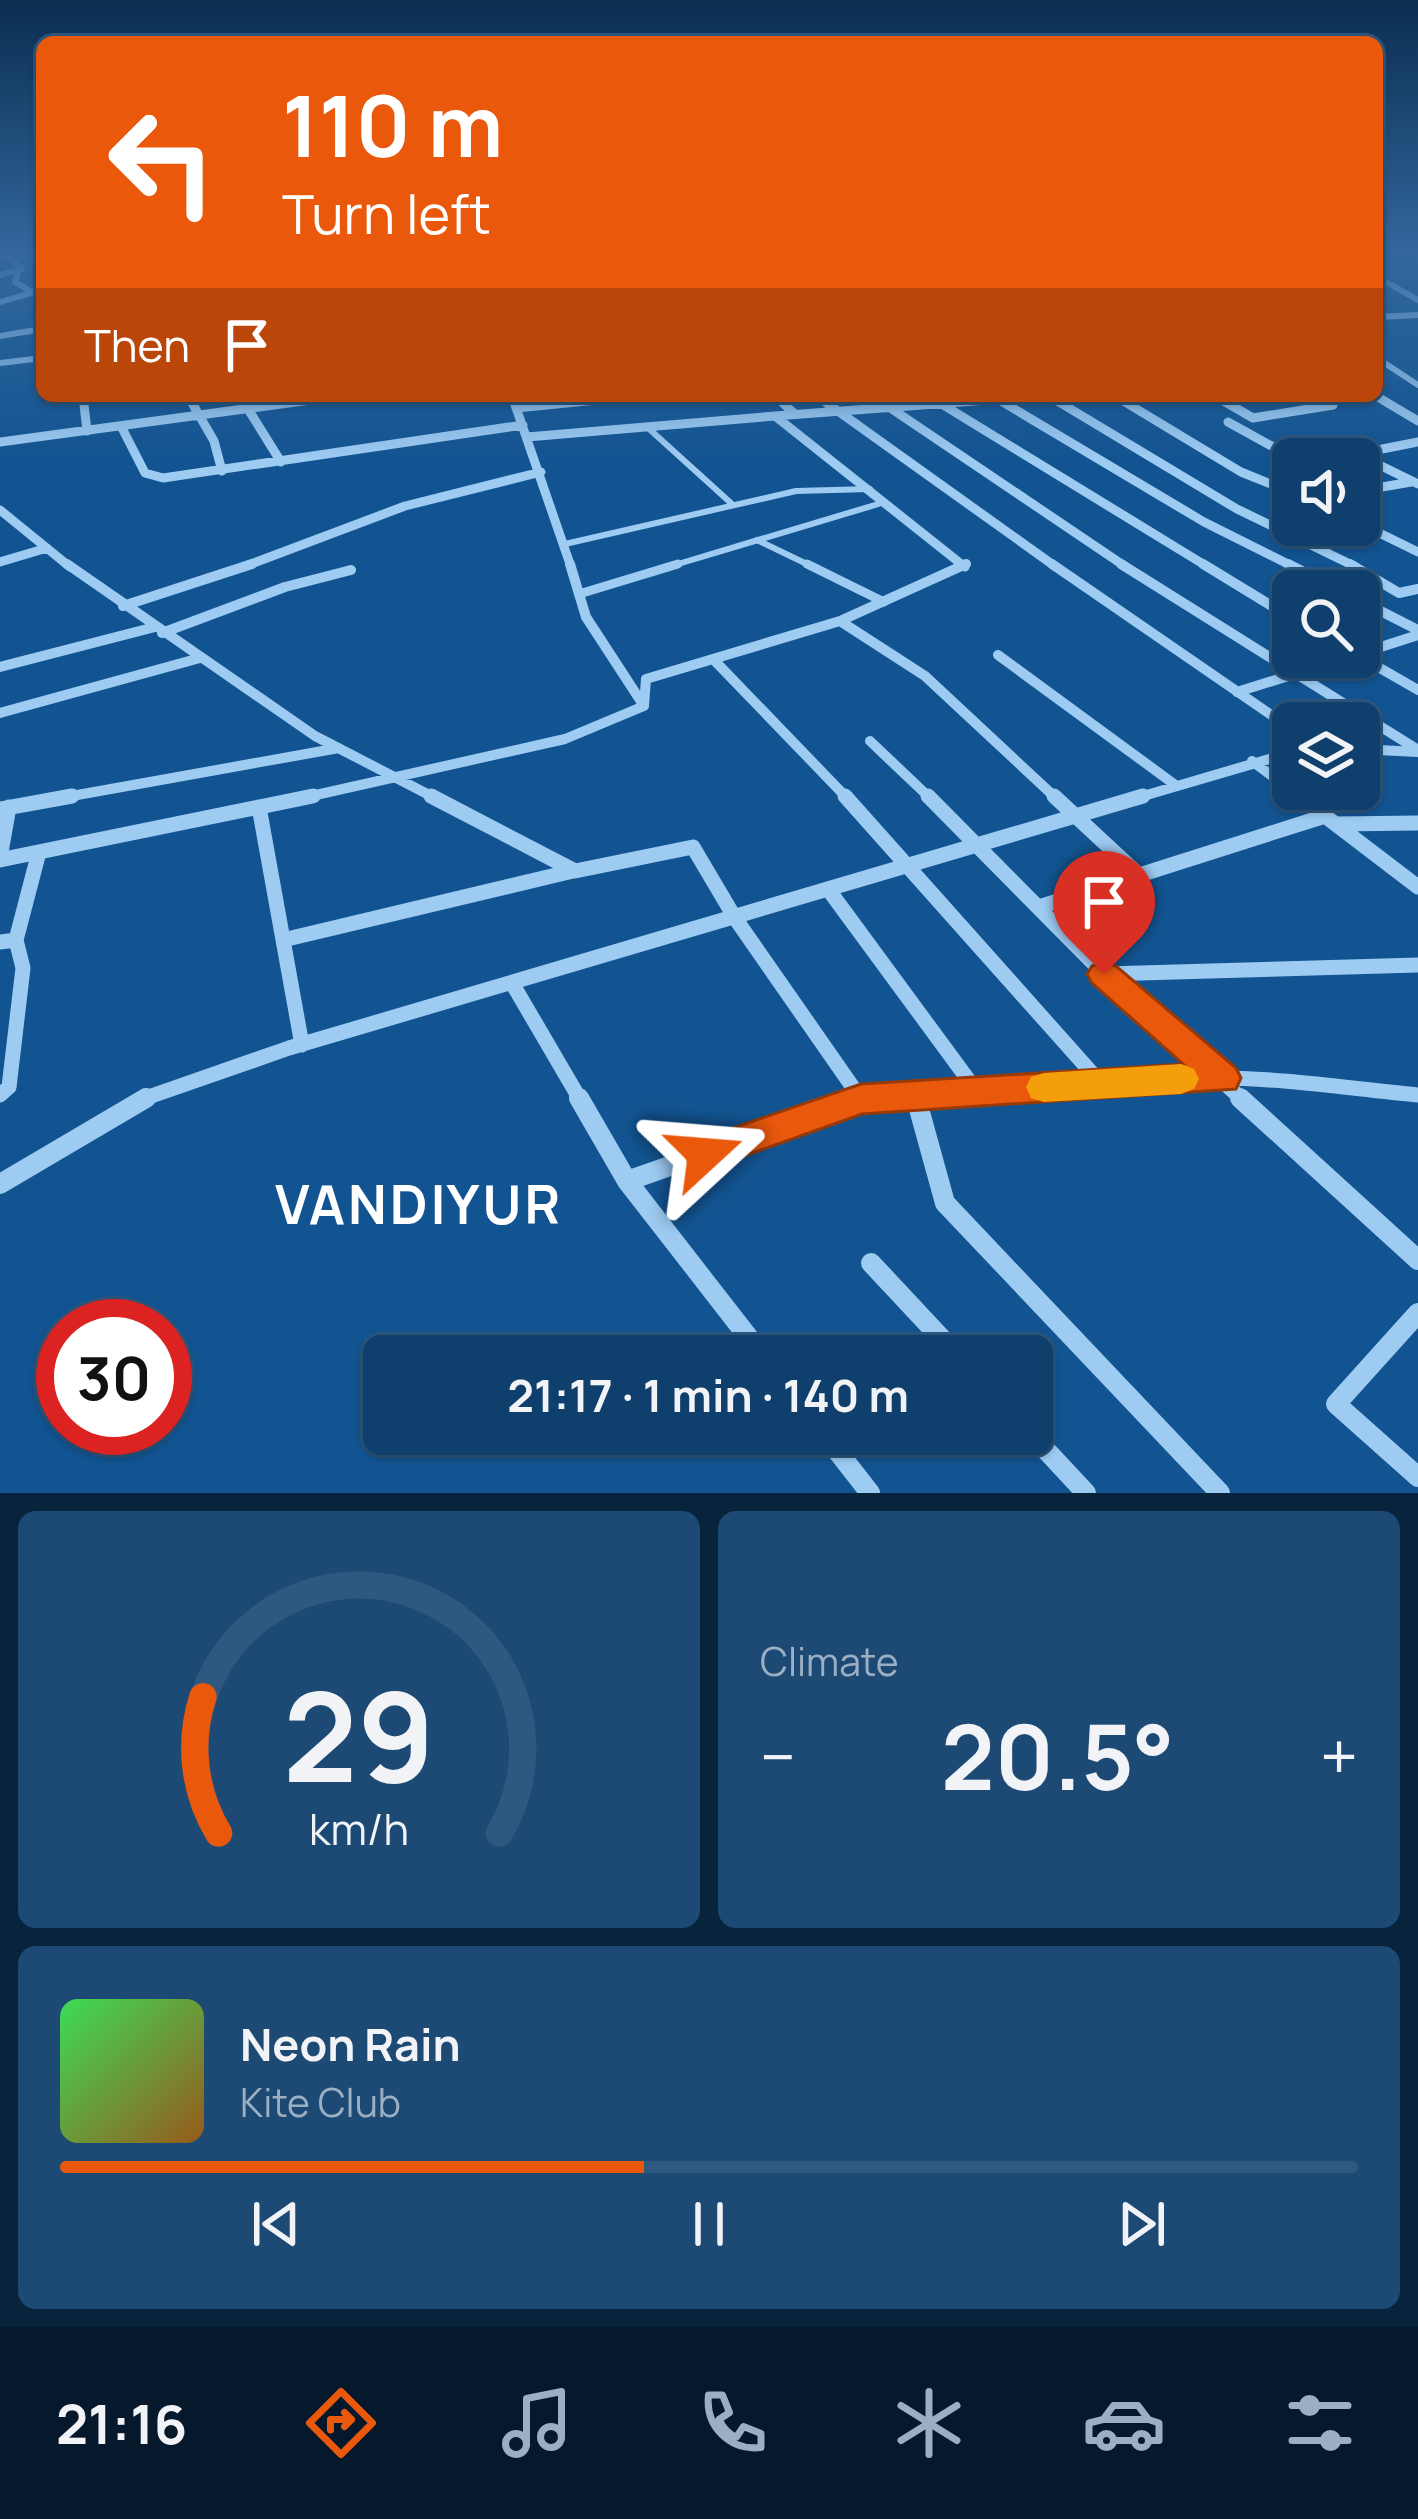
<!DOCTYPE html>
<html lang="en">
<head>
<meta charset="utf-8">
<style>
	body { margin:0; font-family:Manrope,sans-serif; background:#1c4a75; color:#f1f3f6; height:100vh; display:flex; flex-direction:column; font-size:45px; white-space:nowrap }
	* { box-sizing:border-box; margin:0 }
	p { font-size:39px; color:#9bafc2 }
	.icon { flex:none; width:66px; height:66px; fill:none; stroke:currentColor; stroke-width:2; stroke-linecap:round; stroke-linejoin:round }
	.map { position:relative; height:1493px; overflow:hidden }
	.side { display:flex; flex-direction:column; gap:18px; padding:18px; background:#08233c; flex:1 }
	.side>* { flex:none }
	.top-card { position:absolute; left:36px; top:36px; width:1347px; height:366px; border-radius:18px; box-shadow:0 3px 9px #0004,0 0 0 3px #2e5880; background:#ea580c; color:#fff; overflow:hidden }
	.fabs { position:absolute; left:1272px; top:438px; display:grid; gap:24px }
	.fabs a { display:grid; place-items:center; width:108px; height:108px; border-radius:18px; background:#0e3f6d; box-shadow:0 3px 9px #0004,0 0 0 3px #2e5880; font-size:60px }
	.speed { position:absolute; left:36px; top:1299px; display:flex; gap:24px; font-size:60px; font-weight:700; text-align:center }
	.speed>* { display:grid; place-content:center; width:156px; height:156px; border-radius:50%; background:#0e3f6d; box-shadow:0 3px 9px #0004,0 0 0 3px #2e5880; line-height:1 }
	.speed .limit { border:18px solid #d22; background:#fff; color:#111 }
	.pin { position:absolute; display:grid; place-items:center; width:102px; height:102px; color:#fff; margin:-123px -51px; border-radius:50% 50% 50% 0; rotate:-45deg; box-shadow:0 0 12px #0007 }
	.pin .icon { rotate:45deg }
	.me { position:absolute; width:132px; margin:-66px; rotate:71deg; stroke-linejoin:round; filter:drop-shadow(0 0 9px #0008) }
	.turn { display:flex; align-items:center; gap:42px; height:252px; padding:0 48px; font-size:54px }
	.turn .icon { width:156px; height:156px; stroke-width:2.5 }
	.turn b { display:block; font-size:84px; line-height:102px }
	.then { display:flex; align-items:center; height:114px; padding:0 48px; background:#0003; gap:24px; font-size:45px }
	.big { font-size:90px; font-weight:700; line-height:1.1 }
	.side .widget { flex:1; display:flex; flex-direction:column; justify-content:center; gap:18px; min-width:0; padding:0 42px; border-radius:18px; background:#1c4a75 }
	.side .dial { align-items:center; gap:0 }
	.dial svg { height:312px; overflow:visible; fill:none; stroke:#2e5880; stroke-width:7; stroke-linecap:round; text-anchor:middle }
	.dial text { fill:#f1f3f6; stroke:none }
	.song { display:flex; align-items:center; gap:36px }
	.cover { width:144px; height:144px; border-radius:18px; background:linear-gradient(135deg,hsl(130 70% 55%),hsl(30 70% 35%)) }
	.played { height:12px; border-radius:6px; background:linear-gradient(90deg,#ea580c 45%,#2e5880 45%) }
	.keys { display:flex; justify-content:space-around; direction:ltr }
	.heat { display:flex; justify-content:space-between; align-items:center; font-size:66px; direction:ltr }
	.side .tiles { flex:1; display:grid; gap:18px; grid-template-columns:1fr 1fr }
	.widget:last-child { grid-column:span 2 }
	.trip { position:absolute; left:363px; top:1335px; width:690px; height:120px; border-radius:18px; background:#0e3f6d; box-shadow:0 3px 9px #0004,0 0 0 3px #2e5880; font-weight:700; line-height:120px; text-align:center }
	.dock { display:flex; height:192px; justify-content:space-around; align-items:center; background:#06192c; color:#9bafc2 }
	.dock .icon { width:84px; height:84px }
	.dock .selected { color:#ea580c }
	.dock b { font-size:54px; color:#f1f3f6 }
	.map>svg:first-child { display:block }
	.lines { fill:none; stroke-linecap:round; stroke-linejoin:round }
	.service-far1 { stroke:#9dcbf2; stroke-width:6 }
	.service { stroke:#9dcbf2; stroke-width:9 }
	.minor-far4 { stroke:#9dcbf2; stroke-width:6 }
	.minor-far3 { stroke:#9dcbf2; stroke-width:9 }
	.minor-far2 { stroke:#9dcbf2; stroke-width:10 }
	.minor-far1 { stroke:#9dcbf2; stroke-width:15 }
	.minor { stroke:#9dcbf2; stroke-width:20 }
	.tertiary { fill:#9dcbf2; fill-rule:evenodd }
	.route { fill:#ea580c; stroke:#983908; stroke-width:3 }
	.slow { fill:#f59e0b }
	.labels { text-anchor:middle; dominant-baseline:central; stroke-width:9; stroke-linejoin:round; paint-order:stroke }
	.near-district-label { font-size:54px; font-weight:bold; letter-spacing:3px; fill:#fff; stroke:#125491 }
</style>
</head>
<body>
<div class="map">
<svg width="1418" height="1493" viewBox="0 0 1418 1493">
	<rect width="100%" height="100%" fill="#125491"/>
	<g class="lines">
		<!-- service-far1 -->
		<path class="service-far1" d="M647,427L732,504
			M757,540L813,567
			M565,544L796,491L870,489
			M668,567L885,502"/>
		<!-- service -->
		<path class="service" d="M807,564L884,602
			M579,594L678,564"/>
		<!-- minor-far4 -->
		<path class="minor-far4" d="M18,272L15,282L32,292
			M0,275L22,269L1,251
			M1377,277L1418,300
			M0,336L42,329
			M1377,358L1418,385
			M0,363L42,358"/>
		<!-- minor-far3 -->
		<path class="minor-far3" d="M83,396L87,431
			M188,396L214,441L222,471
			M512,396L571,567
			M775,396L795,414
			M817,396L1056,567
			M1049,396L1237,509L1356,567
			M1115,396L1241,472L1293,493
			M1215,396L1253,418L1333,405L1320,396
			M1376,396L1418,421
			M996,398L1204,522L1294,567
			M191,402L233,396
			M940,403L1208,567
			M889,407L1126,567
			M516,408L638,396
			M248,409L281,462
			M1228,422L1295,459
			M121,426L145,473L163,478L523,425
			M527,437L775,416
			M0,442L340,396
			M1418,442L1357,454L1418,484
			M1323,459L1357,454
			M1359,491L1411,482
			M0,510L70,567
			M1359,523L1418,552
			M0,562L47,548
			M243,567L405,506L541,472
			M965,567L775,416L1040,396"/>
		<!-- minor-far2 -->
		<path class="minor-far2" d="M67,564L315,736L437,799
			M570,564L586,617L644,706
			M1052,564L1293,730
			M1121,564L1418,750
			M1203,564L1293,619
			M1288,564L1341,591
			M1350,564L1399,593L1418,589
			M1359,600L1418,630
			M123,606L252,564
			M840,621L925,676L1057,799
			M162,633L285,587L351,570
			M1359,654L1418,635
			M998,655L1174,784
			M1359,656L1418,690
			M713,659L848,799
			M0,667L155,627
			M1237,692L1349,657
			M0,713L200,658
			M870,741L931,799
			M1359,749L1418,752
			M1252,761L1303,799
			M55,799L339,748
			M298,799L565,739L644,706L646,679L840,621L966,564
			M1133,799L1293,752"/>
		<!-- minor-far1 -->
		<path class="minor-far1" d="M431,796L575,871L693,847L735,918L861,1099C980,1094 1098,1079 1217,1078C1284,1078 1352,1089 1418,1095
			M845,796L1099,1081
			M928,796L1104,974L1244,1101
			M1054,796L1139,875
			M259,807L302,1045
			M0,809L72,796
			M1325,816L1418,887
			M1336,824L1418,823
			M0,858L9,807
			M0,860L313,796
			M828,889L978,1093
			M1039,907L1325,816L1299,796
			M283,940L573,871
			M0,942L16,940L39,852
			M1105,974L1418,965
			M512,983L581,1101
			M0,1095L9,1087L23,968L16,940
			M915,1095L917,1101
			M137,1101L289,1048L1143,796
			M855,1101L861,1099"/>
		<!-- minor -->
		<path class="minor" d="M579,1098L627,1181
			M860,1098H880
			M916,1098L945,1203L1220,1493
			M1240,1098L1418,1260
			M0,1184L146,1098
			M871,1263L958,1356
			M1418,1313L1336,1404L1418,1477
			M763,1356L627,1181L861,1099
			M824,1434L870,1493
			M1031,1434L1086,1493"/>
		<!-- tertiary -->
		<path class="tertiary" d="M42,287V293L0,305V299Z
			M1418,312V318L1377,320V314Z"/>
	</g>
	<!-- sky -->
	<linearGradient id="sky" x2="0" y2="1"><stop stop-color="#0a2e50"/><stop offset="0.55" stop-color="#33679d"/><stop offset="1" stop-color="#33679d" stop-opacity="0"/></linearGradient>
	<rect width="1418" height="460" fill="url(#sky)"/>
	<!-- route -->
	<path class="route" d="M1104,962L1116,966L1236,1068L1241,1078L1236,1089L862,1114L705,1170L692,1165L686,1154L692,1142L861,1084L1183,1064L1092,983L1087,974L1092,966Z"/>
	<!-- slow -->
	<path class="slow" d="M1181,1064L1194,1069L1199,1079L1194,1089L1181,1094L1044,1102L1031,1098L1026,1087L1031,1077L1044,1073Z"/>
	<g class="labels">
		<!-- near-district labels -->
		<g class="near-district-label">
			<text x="419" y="1203">VANDIYUR</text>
		</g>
	</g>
</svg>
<div class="fabs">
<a><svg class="icon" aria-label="sound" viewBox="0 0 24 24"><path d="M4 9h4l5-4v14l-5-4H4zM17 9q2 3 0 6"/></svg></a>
<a><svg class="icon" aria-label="search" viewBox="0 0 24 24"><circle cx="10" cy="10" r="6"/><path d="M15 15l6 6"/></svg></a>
<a><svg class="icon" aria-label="layers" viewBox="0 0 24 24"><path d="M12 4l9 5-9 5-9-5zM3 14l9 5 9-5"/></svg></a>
</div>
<div class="speed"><div class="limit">30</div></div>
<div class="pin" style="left:1104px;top:974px;background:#d93025"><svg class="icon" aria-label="arrive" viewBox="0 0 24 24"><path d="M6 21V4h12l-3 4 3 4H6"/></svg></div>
<svg class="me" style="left:705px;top:1154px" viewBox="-20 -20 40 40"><path d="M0-17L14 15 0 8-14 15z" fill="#ea580c" stroke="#fff" stroke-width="4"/></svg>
<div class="trip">21:17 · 1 min · 140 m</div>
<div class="top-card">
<div class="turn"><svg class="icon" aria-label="left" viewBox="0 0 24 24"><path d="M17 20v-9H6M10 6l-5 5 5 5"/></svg><div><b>110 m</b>Turn left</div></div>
<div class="then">Then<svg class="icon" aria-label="arrive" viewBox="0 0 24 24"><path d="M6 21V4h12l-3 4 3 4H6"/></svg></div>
</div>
</div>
<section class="side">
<div class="tiles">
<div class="widget dial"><svg viewBox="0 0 100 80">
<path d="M14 69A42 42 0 1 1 86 69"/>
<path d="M14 69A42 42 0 0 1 10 34" stroke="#ea580c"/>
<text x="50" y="56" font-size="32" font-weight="700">29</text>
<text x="50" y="72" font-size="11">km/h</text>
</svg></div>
<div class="widget"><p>Climate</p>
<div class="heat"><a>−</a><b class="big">20.5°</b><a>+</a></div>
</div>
<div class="widget">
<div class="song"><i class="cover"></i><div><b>Neon Rain</b><p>Kite Club</p></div></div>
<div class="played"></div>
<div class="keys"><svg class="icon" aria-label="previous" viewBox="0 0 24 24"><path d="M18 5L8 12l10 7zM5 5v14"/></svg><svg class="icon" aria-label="pause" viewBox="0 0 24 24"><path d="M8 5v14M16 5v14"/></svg><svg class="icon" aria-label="next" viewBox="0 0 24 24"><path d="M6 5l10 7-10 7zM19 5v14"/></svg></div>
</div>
</div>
</section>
<nav class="dock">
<b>21:16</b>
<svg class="icon selected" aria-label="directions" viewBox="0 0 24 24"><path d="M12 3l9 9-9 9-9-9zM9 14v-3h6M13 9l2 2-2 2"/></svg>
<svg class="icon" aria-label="music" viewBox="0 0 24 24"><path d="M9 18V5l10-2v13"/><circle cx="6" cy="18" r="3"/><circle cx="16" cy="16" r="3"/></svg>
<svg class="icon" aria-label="phone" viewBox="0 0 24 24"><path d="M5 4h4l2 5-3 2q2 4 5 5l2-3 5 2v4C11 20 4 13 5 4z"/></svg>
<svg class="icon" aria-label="climate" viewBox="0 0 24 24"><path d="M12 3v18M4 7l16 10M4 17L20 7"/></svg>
<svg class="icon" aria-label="car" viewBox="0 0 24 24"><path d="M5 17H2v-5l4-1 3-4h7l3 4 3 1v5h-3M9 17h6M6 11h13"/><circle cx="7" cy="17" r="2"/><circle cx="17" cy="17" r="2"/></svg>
<svg class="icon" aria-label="filters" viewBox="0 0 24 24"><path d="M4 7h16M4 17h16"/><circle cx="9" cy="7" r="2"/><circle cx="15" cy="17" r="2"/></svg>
</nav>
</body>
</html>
